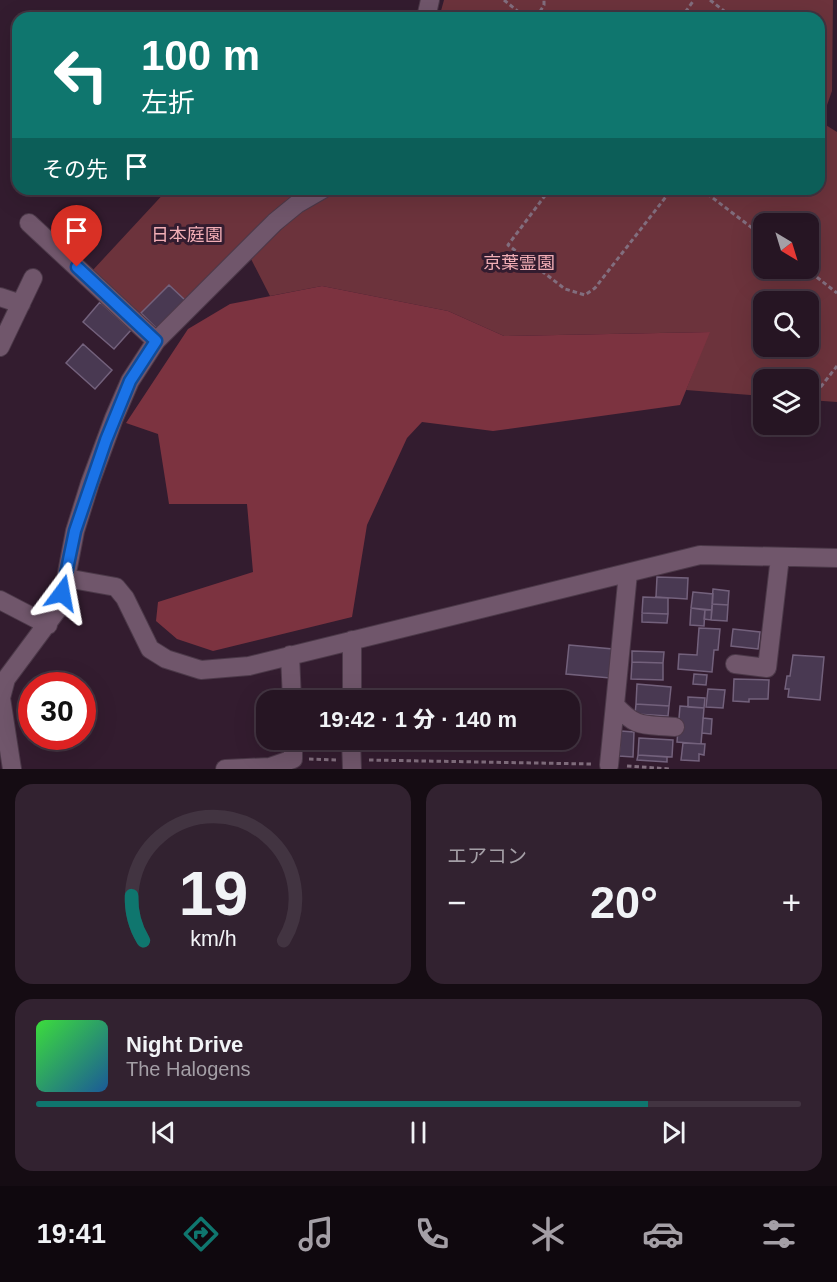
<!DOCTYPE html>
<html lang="ja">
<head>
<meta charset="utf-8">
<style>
	body { margin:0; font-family:Arial,"Noto Sans JP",sans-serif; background:#322230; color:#f1f3f6; height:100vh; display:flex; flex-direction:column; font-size:22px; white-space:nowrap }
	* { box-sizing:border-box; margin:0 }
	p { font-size:20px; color:#a49fa6 }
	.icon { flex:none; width:33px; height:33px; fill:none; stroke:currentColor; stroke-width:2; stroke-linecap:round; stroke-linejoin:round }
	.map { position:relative; height:769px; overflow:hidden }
	.sheet { display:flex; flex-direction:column; gap:15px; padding:15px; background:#150c13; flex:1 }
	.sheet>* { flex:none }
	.top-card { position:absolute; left:12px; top:12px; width:813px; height:183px; border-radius:18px; box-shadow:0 6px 24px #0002,0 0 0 2px #423441; background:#0f766e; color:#fff; overflow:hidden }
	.needle { width:39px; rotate:142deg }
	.fabs { position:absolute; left:753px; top:213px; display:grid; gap:12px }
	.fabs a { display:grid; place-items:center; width:66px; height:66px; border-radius:12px; background:#261523; box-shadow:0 6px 24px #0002,0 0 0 2px #423441; font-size:30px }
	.speed { position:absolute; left:18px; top:672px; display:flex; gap:12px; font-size:30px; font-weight:700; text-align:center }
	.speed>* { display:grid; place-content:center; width:78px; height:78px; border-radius:50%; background:#261523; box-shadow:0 6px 24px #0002,0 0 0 2px #423441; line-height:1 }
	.speed .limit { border:9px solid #d22; background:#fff; color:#111 }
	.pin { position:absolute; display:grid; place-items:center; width:51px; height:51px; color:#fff; margin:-62px -26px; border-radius:50% 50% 50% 0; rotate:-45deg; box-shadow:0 0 6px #0007 }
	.pin .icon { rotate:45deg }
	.me { position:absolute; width:66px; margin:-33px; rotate:13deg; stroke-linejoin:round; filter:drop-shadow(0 0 4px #0008) }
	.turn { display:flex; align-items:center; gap:21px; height:126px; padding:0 30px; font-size:27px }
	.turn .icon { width:78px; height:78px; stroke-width:2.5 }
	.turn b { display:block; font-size:42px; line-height:51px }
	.then { display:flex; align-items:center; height:57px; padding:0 30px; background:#0003; gap:12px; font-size:22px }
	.big { font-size:45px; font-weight:800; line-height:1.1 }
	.sheet .tile { flex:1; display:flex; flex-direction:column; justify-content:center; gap:9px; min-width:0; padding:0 21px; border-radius:18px; background:#322230 }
	.sheet .dial { align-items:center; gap:0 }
	.dial svg { height:156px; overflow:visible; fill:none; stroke:#423441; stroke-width:7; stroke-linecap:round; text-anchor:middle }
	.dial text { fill:#f1f3f6; stroke:none }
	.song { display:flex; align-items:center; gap:18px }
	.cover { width:72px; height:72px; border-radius:9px; background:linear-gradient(135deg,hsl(120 70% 55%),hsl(210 70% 35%)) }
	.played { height:6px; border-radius:3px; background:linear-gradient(90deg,#0f766e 80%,#423441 80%) }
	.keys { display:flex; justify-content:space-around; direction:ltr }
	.heat { display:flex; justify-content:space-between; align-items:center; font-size:33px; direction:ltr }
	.sheet .tiles { flex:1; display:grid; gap:15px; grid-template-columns:1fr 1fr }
	.tile:last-child { grid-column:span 2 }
	.trip { position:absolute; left:256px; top:690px; width:324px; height:60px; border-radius:18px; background:#261523; box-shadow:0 6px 24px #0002,0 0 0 2px #423441; font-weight:800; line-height:60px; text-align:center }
	.dock { display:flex; height:96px; justify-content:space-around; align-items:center; background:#0f080e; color:#a49fa6 }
	.dock .icon { width:42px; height:42px }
	.dock .on { color:#0f766e }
	.dock b { font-size:27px; color:#f1f3f6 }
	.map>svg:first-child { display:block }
	.green { fill:#6c333c; fill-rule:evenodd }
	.forest { fill:#7c3340 }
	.building { fill:#493952; stroke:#73617c; stroke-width:1.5 }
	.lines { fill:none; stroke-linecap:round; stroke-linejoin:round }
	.minor-casing { stroke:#4c3949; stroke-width:20 }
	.path { stroke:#826e7e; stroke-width:3; stroke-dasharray:4.5 3; stroke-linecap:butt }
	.minor { stroke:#70566b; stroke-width:18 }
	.route-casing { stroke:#114b97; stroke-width:15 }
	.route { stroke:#1a73e8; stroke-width:10 }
	.labels { text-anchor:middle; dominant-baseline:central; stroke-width:6; stroke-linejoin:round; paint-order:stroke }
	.park-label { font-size:18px; fill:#f2aeb6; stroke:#331c2f }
</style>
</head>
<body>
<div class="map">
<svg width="837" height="769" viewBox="0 0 837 769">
	<rect width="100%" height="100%" fill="#331c2f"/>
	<!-- green -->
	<path class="green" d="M444,0H833L832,91L821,122L837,132V402L809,400L808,380H764L763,396L686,390L709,332L504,336L448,311L322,286L270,296L251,259L295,216L315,202L339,189H819V18H439ZM764,224H808V268H764ZM764,302H808V346H764Z
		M168,189H314L155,334L92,271Z"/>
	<!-- forest -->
	<path class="forest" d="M322,286L448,311L504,336L710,332L680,405L493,431L422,422L407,438L367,525L352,617L213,651L177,639L156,621L158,602L253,572L247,504H169L158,434L126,423L188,329L230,304Z"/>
	<!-- building -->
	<path class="building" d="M169,285L185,300L157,329L141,313Z
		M100,302L131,330L114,349L83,322Z
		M83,344L112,370L95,389L66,363Z
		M657,577L688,578L687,599L656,597Z
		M713,589L729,591L728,605L712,604Z
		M693,592L713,594L712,610L691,608Z
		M643,597L668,598V614L642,613Z
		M712,604L728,605L727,621L711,620Z
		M691,608L705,610L704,626L690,625Z
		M705,610H712L711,620L704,619Z
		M642,613L668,614L667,623L642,622Z
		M699,628L720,629L718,650H714L712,672L678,669L679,654L697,655Z
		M733,629L760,632L758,649L731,646Z
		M569,645L613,649L610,678L566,674Z
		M632,651L664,652L663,663L632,662Z
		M793,655L824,657L820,700L788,697L789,689H785L787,676H790Z
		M632,662L663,663V680L631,679Z
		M694,674L707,675L706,685L693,684Z
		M734,679L769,680L768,699H749V702L733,701Z
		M637,684L671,687L669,706L636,704Z
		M708,689L725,690L723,708L706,707Z
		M688,697L705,698L704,708L688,707Z
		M636,704L669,706L668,716L635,714Z
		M680,706L704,708L701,744L677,742Z
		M703,718L712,719L711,734L702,733Z
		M621,731L634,732L633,757L619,756Z
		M639,738L673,740L672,757L638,755Z
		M683,743L705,744L704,755L699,754V761L681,760Z
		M638,755L667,757V762L637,760Z"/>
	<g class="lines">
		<!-- minor casing -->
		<g class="minor-casing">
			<path id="minor" d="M426,18L430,0
				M29,223L156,341
				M0,297L21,304
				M0,347L33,278
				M66,578L116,587L125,598L150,649L166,659L201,670L249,666L700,555L837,558
				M0,600L48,625
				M290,655L292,700
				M735,664L767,668L780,557
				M352,700V640
				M615,705C637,729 643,724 675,727
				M351,740L352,769
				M609,765L628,573
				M12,769L1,698L6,679L58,609L66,578L75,531L90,483L114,418L130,381L156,341L275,222L297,204L323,189
				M225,769L270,767L293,759V740"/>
		</g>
		<!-- path -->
		<path class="path" d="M504,0L526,18
			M710,0L733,18
			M536,18L544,5V0
			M681,18L694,0
			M819,84L821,85
			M550,189L508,245L565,289L585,295L595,288L672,189
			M701,189L764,237
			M805,268L837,293
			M816,393L837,366
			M309,759L336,760
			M369,760L591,764
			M627,766L670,769"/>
		<!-- minor -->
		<use href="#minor" class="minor"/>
	</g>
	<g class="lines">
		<!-- route casing -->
		<g class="route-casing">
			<path id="route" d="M62,593L75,531L106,440L130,381L156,341L77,267"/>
		</g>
		<!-- route -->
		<use href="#route" class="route"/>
	</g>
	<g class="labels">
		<!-- park labels -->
		<g class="park-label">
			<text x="187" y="235">日本庭園</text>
			<text x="519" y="263">京葉霊園</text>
		</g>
	</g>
</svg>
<div class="fabs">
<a><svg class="needle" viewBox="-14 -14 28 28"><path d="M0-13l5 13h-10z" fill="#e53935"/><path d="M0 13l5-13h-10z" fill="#a49fa6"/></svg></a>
<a><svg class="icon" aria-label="search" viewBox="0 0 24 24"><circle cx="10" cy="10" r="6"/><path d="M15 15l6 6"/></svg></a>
<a><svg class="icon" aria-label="layers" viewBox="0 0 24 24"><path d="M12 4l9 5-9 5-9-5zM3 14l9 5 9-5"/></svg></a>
</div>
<div class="speed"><div class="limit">30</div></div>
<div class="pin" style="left:77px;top:267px;background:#d93025"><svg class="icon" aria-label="arrive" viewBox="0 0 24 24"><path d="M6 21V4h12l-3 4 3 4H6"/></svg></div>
<svg class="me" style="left:62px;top:593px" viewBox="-20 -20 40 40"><path d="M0-17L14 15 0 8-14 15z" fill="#1a73e8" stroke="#fff" stroke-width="4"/></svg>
<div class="trip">19:42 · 1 分 · 140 m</div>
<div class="top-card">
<div class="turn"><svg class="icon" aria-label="left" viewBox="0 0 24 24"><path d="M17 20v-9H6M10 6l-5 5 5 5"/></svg><div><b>100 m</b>左折</div></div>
<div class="then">その先<svg class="icon" aria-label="arrive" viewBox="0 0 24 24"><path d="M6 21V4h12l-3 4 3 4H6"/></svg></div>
</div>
</div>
<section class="sheet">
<div class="tiles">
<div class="tile dial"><svg viewBox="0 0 100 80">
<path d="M14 69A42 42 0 1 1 86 69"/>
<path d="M14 69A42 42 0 0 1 8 46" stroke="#0f766e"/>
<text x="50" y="56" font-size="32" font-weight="700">19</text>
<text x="50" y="72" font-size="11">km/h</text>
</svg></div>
<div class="tile"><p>エアコン</p>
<div class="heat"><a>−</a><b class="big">20°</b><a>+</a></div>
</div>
<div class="tile">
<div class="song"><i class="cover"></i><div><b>Night Drive</b><p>The Halogens</p></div></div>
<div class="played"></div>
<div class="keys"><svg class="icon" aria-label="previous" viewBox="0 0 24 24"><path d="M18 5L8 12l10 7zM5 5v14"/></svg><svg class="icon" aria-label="pause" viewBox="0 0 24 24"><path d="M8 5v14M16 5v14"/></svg><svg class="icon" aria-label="next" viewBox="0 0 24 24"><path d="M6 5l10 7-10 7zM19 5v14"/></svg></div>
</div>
</div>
</section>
<nav class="dock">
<b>19:41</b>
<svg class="icon on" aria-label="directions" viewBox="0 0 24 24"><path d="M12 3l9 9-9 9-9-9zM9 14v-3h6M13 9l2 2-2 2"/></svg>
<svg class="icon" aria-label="music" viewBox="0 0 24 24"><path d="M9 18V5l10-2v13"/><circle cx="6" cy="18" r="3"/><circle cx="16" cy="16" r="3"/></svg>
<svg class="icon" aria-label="phone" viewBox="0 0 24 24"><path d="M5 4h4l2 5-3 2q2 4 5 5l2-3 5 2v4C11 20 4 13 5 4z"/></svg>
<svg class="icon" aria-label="climate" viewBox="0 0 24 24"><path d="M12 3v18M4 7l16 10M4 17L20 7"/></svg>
<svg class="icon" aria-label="car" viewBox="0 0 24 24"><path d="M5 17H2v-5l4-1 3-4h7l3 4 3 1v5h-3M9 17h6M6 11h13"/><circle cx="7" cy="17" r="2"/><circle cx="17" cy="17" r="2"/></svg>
<svg class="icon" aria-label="filters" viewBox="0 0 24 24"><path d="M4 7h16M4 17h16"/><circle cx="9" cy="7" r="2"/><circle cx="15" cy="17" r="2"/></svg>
</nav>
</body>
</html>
